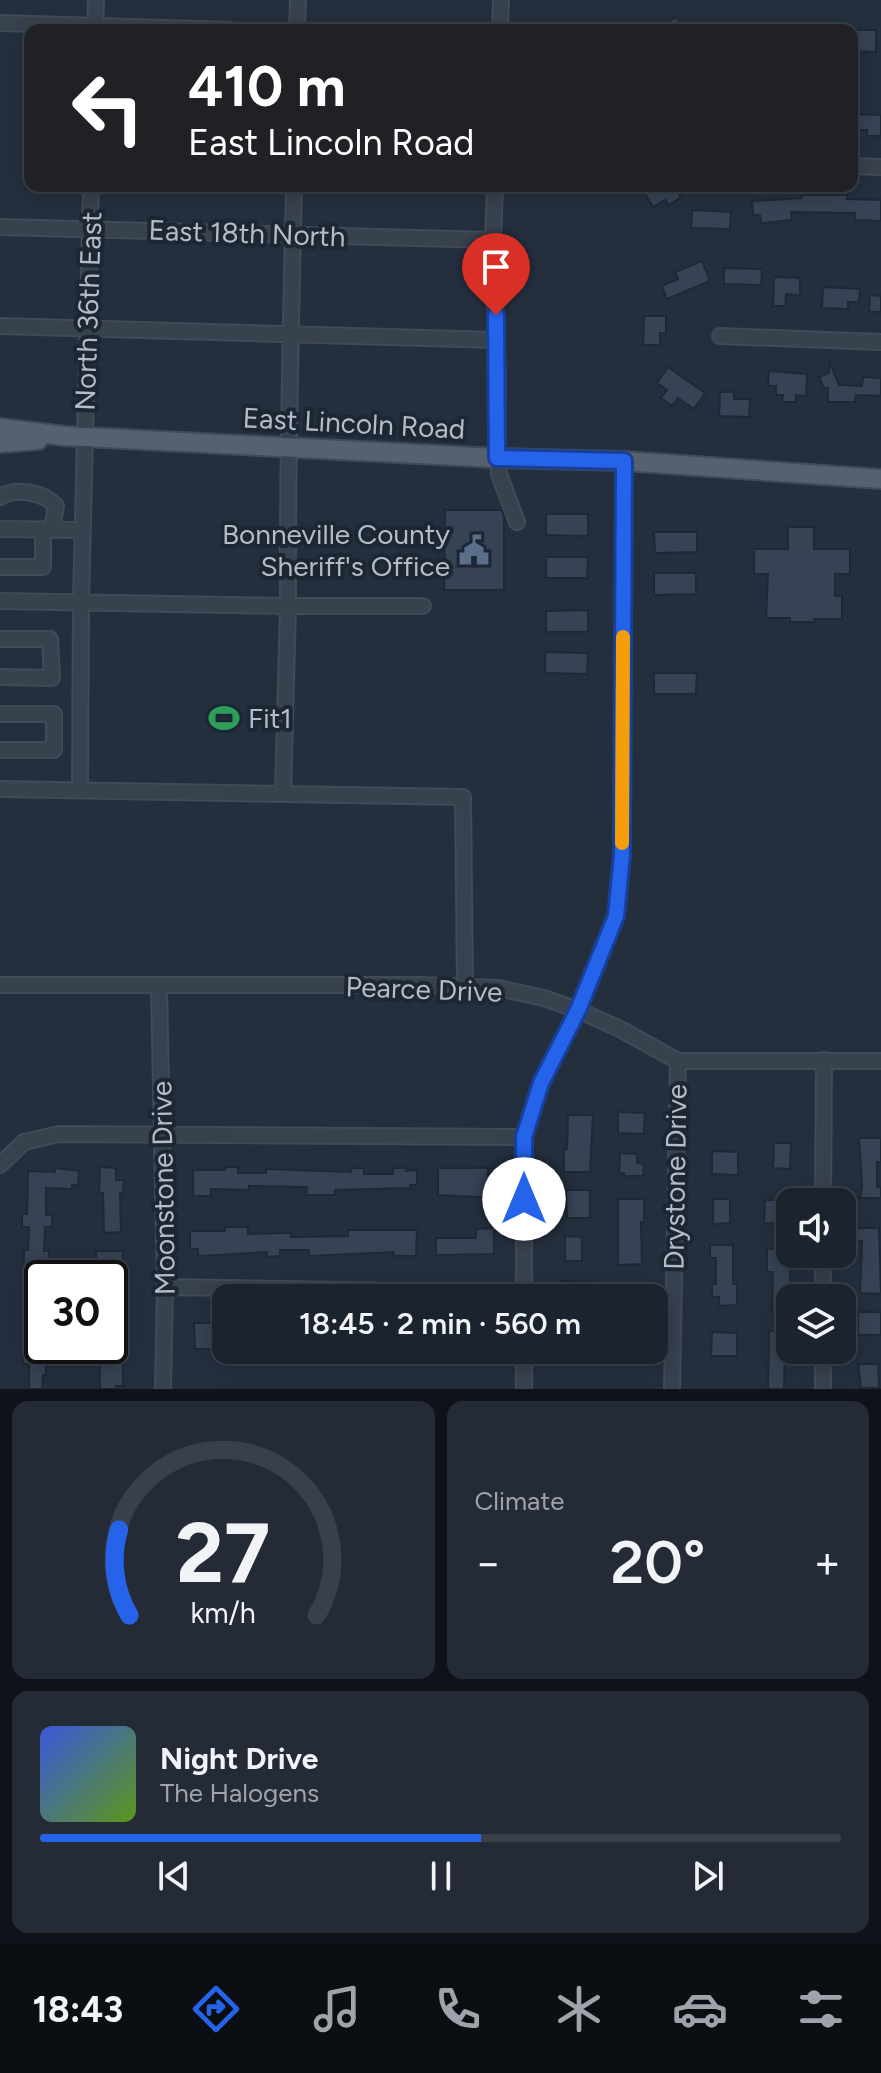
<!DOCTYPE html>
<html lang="en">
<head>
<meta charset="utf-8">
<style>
	body { margin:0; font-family:Figtree,sans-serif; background:#242b36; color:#f1f3f6; height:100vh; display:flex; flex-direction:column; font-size:30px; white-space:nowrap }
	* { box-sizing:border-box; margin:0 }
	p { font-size:26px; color:#a0a4aa }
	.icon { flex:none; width:44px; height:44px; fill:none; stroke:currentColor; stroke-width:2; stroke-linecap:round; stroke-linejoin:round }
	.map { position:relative; height:1389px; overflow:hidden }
	.side { display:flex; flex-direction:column; gap:12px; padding:12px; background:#0f1319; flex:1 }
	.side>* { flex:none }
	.hud { position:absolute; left:24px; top:24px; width:834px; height:168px; border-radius:16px; box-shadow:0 4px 20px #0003,0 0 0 2px #39404a; background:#202124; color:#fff; overflow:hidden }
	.buttons { position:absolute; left:776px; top:1188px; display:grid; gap:16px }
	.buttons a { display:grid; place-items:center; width:80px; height:80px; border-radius:16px; background:#1b232e; box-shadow:0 4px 20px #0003,0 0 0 2px #39404a; font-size:40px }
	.speed { position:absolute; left:24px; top:1260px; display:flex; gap:16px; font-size:40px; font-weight:700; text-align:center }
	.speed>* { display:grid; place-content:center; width:104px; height:104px; border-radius:50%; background:#1b232e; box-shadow:0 4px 20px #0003,0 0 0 2px #39404a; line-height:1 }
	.speed .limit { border:4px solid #111; border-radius:12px; background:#fff; color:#111 }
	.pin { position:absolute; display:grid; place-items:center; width:68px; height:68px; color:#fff; margin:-82px -34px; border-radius:50% 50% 50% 0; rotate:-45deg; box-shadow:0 0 8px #0007 }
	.pin .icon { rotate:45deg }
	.me { position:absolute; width:88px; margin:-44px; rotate:0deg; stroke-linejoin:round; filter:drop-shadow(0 0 6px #0008) }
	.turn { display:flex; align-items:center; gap:28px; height:168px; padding:0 32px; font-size:36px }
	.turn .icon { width:104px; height:104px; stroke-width:2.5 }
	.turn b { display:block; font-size:56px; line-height:68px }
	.big { font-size:60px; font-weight:600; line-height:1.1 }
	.side .widget { flex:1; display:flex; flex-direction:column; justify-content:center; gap:12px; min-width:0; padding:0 28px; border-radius:16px; background:#242b36 }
	.side .dial { align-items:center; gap:0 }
	.dial svg { height:208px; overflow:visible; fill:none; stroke:#39404a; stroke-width:7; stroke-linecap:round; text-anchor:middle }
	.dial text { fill:#f1f3f6; stroke:none }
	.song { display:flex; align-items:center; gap:24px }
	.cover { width:96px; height:96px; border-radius:12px; background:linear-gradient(135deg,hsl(230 70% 55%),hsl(90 70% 35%)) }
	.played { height:8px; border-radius:4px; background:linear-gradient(90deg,#2563eb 55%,#39404a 55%) }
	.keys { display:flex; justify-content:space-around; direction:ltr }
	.heat { display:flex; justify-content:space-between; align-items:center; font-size:44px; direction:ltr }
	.side .tiles { flex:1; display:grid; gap:12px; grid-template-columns:1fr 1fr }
	.widget:last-child { grid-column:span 2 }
	.trip { position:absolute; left:212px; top:1284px; width:456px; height:80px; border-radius:16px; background:#1b232e; box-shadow:0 4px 20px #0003,0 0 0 2px #39404a; font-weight:600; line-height:80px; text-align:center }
	.dock { display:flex; height:128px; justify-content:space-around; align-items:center; background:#0b0e12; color:#a0a4aa }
	.dock .icon { width:56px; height:56px }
	.dock .selected { color:#2563eb }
	.dock b { font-size:36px; color:#f1f3f6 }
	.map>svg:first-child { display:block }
	.building { fill:#364354; stroke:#1f2835; stroke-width:2 }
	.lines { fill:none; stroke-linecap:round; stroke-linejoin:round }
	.minor-casing { stroke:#414a57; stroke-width:18 }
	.major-casing { stroke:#414a57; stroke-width:22 }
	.minor { stroke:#38414e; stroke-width:14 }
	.major { stroke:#56606e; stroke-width:18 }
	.route-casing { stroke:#184099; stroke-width:20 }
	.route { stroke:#2563eb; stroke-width:14 }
	.slow { stroke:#f59e0b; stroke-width:14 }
	.labels { text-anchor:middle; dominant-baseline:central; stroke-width:8; stroke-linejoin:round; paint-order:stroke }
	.street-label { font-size:28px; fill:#b4bcc9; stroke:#1d2633 }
	.poi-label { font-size:28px; fill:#b4bcc9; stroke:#1d2633; text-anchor:end }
</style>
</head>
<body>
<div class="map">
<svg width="881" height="1389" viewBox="0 0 881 1389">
	<rect width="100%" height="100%" fill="#242f3e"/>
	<!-- building -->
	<path class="building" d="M674,17L693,30H664Z
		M852,30H876V52L852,51Z
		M854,114L881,115V136H867V130H854Z
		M640,186H674L681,197L669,205L665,200L653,207Z
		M802,195H847V199L881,200V221L855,220V213L791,212L792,220L761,223L760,215H753L752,201L802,198Z
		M692,210L731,212L730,229L691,228Z
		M702,261L710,281L667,299L662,286L678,279L675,272Z
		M724,268L762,269L761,285L724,284Z
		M774,277L800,278V295L786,294L785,306H773Z
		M823,287L860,289L859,302H848V309L822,308Z
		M870,295L881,296V312H869Z
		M644,316H666V333H660V345H643Z
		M829,361L839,385L862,386L863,377L881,378V396L856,395L855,402H828V388H824L819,377L829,373Z
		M668,367L705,393L694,409L678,398L672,406L661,398L667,390L657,383Z
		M769,371L807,374L806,396L796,395V402H782L783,395H776V386H768Z
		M720,392H734V399H750L749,417L719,416Z
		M445,510H502L504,517V590H444Z
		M546,514H588V536L546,535Z
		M788,527H814V549H850V574H835V596H842V619H814V622H790V618H766L768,574H754V549H788Z
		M654,532H697V552L655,553Z
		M546,557H588L587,578H546Z
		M654,573H696V594L654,595Z
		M588,610V632H546V611Z
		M545,652L588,653L587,674L545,673Z
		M654,673H697L696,694H654Z
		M618,1112L645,1113L644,1134L618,1133Z
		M568,1115H593L590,1172H564V1149H567Z
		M859,1138H881V1162H877V1187H881V1198H860L862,1186Z
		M774,1143H791L790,1169L773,1168Z
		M712,1151L738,1152V1175L712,1174Z
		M620,1153L637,1154V1163L644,1164L643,1176H624V1173H619Z
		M100,1167L116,1168V1180H124L123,1194L120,1193L121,1232L104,1233L103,1193H99Z
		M225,1167H238V1173H266V1169L351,1172V1168H364V1174H393V1168H406V1171L417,1170V1185H410L411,1188L335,1190V1195H306L307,1187L249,1186V1190L211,1189V1196H193V1170H225Z
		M55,1168L79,1171L78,1185H72V1189L46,1188V1215H52V1227H45L44,1251H49V1274H42V1351H46V1375H43L42,1389H29V1364H23V1317H26L23,1284L24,1250H28L29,1227H22V1214H27L28,1171L55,1172Z
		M438,1168H488V1176H497L496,1198L438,1195Z
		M566,1190H590V1218H567Z
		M618,1199H644V1222H641L642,1264L618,1265Z
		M713,1199H730V1223L713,1224Z
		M765,1200H790V1224L764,1223Z
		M225,1227H248V1234L291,1233V1237L348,1236V1230H417L416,1256H393L394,1252L309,1256V1250H280V1256L267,1257V1252L198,1256V1249H190V1231H225Z
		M494,1228V1254L436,1255V1238H476V1229Z
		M857,1228H879L881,1294L860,1293L862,1241H857Z
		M565,1236L582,1237V1261H565Z
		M710,1245H733V1284H737V1305L719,1306V1297H712V1284H716V1258H710Z
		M767,1249H785V1259H790V1311H772L773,1272H767Z
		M96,1251H123L122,1274H96Z
		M561,1281L593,1282V1298H569V1294H561Z
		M621,1286L645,1287L644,1298H621Z
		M110,1305H123V1386H116V1389H100L99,1346H110Z
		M858,1312H881V1335H858Z
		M194,1323H212V1349H195Z
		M769,1331H790L789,1354H785L784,1389H768Z
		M712,1332L737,1333V1356H711Z
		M624,1350H642L641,1360H624Z
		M858,1364H878L879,1388H861Z"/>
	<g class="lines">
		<!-- minor casing -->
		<g class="minor-casing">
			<path id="minor" d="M0,23L231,30
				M95,30L96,0
				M297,30L298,0
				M500,30L501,0
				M852,166L881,167
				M294,186C291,326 287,466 288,606H423
				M495,186L493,240L498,379L497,458L499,474L517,522
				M0,227L493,240
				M0,326L497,340
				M720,336L881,342
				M0,497C15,487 44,492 56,506L52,530
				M0,529L82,530
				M0,567H43V529
				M0,601L288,606L283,794
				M0,639H50L52,678L0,677
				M0,714H54V750H0
				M0,789L463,797L465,987
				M80,790L81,602L91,186
				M0,985H422L498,988L544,998L578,1010L620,1029L678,1061H881
				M159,987L165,1287L163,1389
				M0,1165L24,1142L59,1134L524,1137
				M823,1202L824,1060
				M165,1287L524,1293
				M524,1298V1137L541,1083L578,1010L616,916L622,855L624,461
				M823,1298V1254
				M524,1389V1350
				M672,1389L678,1061
				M823,1389V1350"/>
		</g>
		<!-- major casing -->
		<g class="major-casing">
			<path id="major" d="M0,428L65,436L497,458L624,461L881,479
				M0,443L38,440"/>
		</g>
		<!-- minor -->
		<use href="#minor" class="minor"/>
		<!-- major -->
		<use href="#major" class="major"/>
	</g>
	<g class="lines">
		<!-- route casing -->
		<g class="route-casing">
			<path id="route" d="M496,315L497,458L624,461L622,855L616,916L578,1010L541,1083L524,1137V1199"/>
		</g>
		<!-- route -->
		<use href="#route" class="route"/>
		<!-- slow -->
		<path class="slow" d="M622,843L623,637"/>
	</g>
	<!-- icons -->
	<defs>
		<g id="civic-bare" transform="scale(2.4)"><path d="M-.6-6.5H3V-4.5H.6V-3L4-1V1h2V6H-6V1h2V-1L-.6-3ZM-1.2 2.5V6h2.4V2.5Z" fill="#5c6f8a" stroke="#1d2633" stroke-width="2.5" paint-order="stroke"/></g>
		<g id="stadium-bare" transform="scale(2.4)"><path d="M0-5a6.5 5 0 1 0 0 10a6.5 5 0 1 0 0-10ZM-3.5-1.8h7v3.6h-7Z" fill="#2e9e5b" stroke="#1d2633" stroke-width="2.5" paint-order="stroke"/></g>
	</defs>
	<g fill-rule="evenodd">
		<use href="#civic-bare" x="474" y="550"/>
		<use href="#stadium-bare" x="224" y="718"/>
	</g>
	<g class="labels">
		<!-- street labels -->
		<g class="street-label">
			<text transform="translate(247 233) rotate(2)">East 18th North</text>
			<text transform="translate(88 311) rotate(-88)">North 36th East</text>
			<text transform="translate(354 423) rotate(3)">East Lincoln Road</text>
			<text transform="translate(424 989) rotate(2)">Pearce Drive</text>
			<text transform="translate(675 1177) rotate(-89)">Drystone Drive</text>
			<text transform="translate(163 1188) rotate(-91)">Moonstone Drive</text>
		</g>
		<!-- poi labels -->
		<g class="poi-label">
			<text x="450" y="534">Bonneville County<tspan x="450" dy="32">Sheriff's Office</tspan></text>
			<text x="248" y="718" text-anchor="start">Fit1</text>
		</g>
	</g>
</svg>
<div class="buttons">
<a><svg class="icon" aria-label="sound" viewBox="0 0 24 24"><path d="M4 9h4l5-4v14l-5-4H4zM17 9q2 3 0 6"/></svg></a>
<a><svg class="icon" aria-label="layers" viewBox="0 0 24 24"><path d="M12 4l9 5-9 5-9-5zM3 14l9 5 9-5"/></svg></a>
</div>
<div class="speed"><div class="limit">30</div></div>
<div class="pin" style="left:496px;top:315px;background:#d93025"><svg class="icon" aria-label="arrive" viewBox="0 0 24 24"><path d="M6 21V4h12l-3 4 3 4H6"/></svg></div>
<svg class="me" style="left:524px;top:1199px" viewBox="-20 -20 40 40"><circle r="19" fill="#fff"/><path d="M0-13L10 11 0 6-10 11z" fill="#2563eb"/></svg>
<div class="trip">18:45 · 2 min · 560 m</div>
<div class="hud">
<div class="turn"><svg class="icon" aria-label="left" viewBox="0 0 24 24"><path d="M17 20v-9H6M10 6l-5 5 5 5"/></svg><div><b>410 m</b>East Lincoln Road</div></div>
</div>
</div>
<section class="side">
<div class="tiles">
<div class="widget dial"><svg viewBox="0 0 100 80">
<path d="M14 69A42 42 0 1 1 86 69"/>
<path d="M14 69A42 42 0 0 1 10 36" stroke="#2563eb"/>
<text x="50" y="56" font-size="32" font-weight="700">27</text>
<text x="50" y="72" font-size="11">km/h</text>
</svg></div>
<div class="widget"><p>Climate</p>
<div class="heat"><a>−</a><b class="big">20°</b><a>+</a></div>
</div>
<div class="widget">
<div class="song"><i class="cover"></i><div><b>Night Drive</b><p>The Halogens</p></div></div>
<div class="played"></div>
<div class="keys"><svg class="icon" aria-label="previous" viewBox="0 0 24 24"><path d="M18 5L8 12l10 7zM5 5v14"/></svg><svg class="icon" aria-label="pause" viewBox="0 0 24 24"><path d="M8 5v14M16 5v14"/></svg><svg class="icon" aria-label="next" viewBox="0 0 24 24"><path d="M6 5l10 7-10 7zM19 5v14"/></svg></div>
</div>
</div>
</section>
<nav class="dock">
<b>18:43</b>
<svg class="icon selected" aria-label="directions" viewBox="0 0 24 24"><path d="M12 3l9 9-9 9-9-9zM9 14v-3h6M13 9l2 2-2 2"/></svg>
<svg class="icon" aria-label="music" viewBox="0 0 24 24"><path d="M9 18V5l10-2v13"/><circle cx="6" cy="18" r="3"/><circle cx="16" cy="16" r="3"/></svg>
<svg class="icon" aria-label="phone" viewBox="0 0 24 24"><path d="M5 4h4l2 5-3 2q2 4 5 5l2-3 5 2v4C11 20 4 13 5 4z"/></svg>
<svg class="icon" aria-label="climate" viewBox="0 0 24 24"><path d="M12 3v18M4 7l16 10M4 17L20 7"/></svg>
<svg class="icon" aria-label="car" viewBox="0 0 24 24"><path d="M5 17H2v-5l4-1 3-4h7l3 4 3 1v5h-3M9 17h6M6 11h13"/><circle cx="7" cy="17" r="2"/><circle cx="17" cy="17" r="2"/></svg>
<svg class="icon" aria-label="filters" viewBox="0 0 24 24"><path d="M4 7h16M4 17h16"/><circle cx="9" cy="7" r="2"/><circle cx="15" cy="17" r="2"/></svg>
</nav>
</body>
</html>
